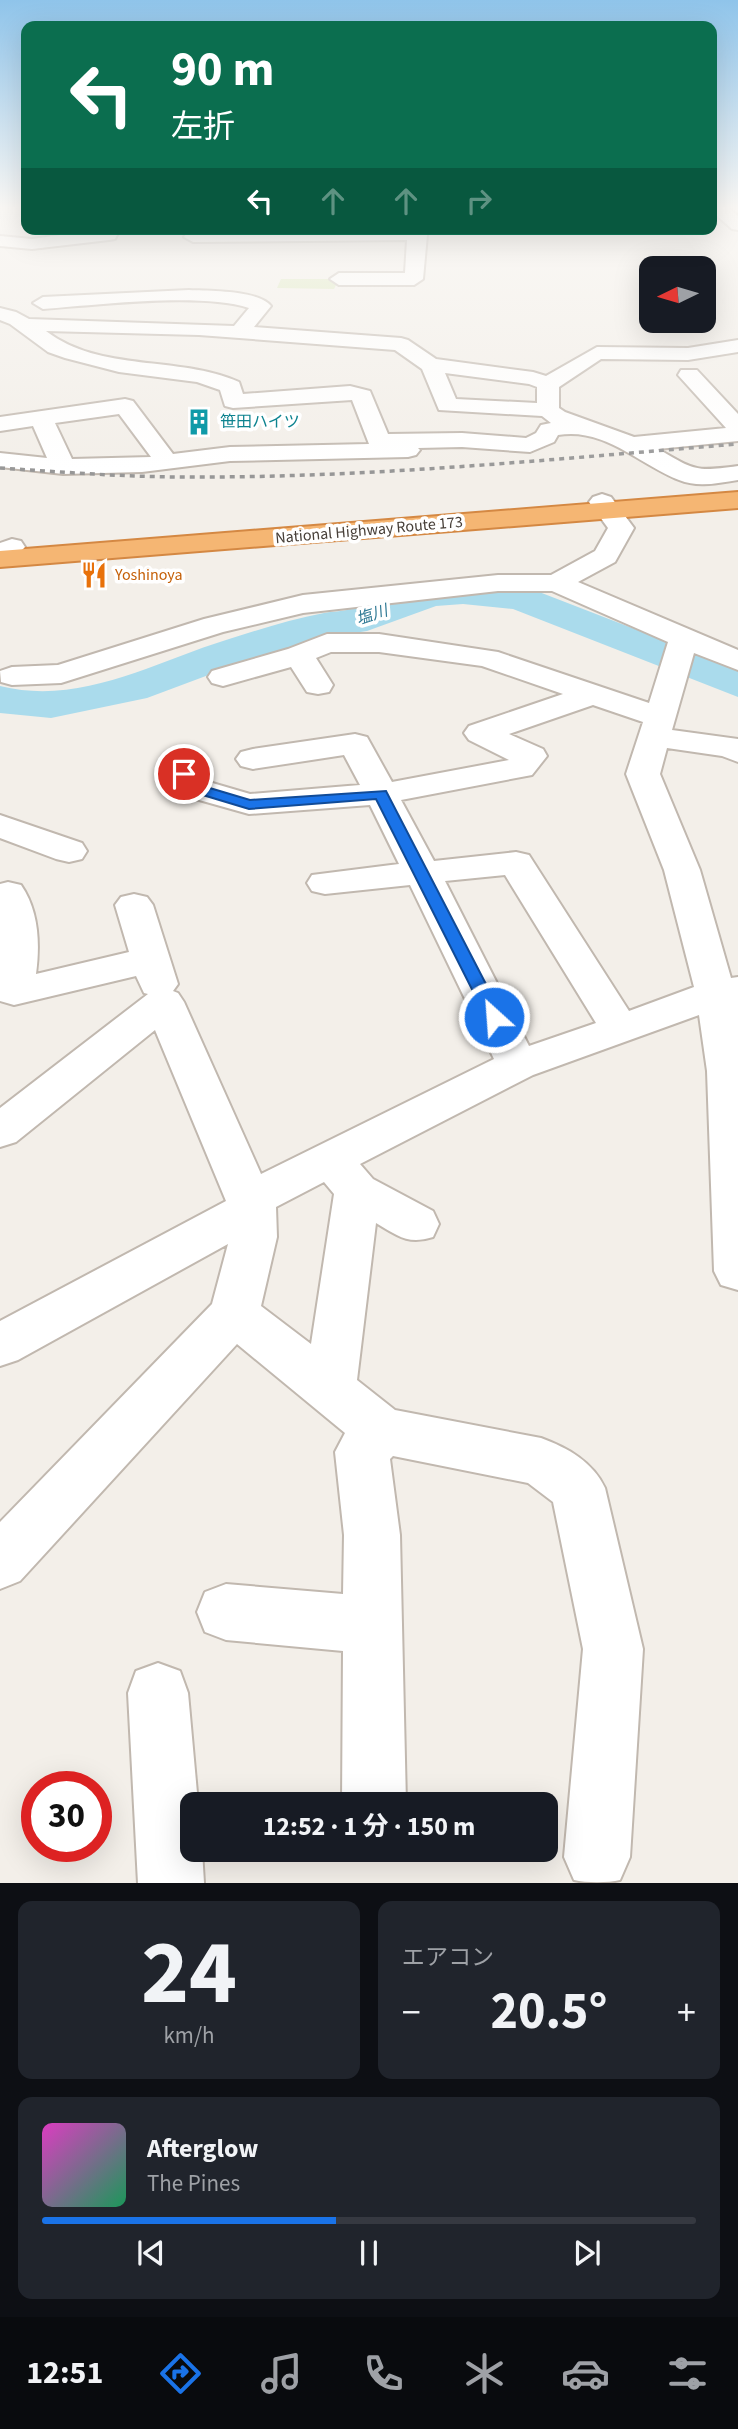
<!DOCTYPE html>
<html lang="ja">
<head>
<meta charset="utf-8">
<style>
	body { margin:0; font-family:"Source Sans 3","Noto Sans JP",sans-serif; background:#20242c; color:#f1f3f6; height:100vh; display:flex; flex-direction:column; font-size:26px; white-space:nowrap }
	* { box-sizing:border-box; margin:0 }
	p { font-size:23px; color:#9ea1a6 }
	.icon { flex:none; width:38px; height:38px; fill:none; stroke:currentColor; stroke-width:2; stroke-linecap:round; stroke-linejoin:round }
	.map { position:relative; height:1883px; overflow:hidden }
	.side { display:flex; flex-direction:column; gap:18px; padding:18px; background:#0d0f14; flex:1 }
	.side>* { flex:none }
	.top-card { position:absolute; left:21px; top:21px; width:696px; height:214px; border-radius:14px; box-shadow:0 7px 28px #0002; background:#0b6e4f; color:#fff; overflow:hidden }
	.needle { width:46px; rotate:265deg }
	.tools { position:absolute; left:639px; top:256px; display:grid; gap:14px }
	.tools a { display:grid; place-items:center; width:77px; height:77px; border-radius:14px; background:#171b24; box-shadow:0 7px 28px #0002; font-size:35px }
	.speed { position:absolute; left:21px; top:1771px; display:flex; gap:14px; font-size:35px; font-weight:700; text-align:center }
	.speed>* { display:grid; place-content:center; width:91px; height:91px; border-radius:50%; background:#171b24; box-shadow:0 7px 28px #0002; line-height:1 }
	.speed .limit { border:10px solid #d22; background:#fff; color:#111 }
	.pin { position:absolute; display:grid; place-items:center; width:60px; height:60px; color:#fff; margin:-30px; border:4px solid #fff; border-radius:50%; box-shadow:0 2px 7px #0007 }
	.me { position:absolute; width:77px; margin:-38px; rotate:334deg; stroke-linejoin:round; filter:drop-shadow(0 0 5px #0008) }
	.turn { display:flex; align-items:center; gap:24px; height:147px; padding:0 35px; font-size:32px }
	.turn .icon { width:91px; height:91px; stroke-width:2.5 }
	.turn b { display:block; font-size:49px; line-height:60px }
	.lanes { display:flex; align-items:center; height:66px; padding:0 35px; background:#0003; justify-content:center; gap:35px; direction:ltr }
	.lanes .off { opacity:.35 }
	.big { font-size:52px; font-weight:700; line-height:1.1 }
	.side .widget { flex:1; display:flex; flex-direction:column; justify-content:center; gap:10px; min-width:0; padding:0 24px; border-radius:14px; background:#20242c }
	.side .dial { align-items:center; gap:0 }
	.dial b { font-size:91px; line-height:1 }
	.song { display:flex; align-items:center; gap:21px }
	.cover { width:84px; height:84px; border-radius:10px; background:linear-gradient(135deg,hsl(310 70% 55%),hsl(150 70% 35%)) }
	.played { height:7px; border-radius:4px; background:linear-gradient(90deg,#1a73e8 45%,#363941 45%) }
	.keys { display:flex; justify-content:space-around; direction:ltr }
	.heat { display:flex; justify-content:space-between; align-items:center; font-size:38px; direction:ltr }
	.side .tiles { flex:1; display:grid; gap:18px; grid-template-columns:1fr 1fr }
	.widget:last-child { grid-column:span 2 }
	.trip { position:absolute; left:180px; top:1792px; width:378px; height:70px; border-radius:14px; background:#171b24; box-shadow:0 7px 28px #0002; font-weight:700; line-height:70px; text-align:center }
	.tabs { display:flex; height:112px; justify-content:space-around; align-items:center; background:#090b0e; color:#9ea1a6 }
	.tabs .icon { width:49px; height:49px }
	.tabs .current { color:#1a73e8 }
	.tabs b { font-size:32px; color:#f1f3f6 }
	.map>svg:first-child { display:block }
	.green { fill:#d7e5b5 }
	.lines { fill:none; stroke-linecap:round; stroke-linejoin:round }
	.river { fill:#aadbec; fill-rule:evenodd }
	.minor-casing { stroke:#c1b8af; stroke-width:4 }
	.highway-casing { stroke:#d48843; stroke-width:4 }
	.minor { fill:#fff; fill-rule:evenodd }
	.highway { fill:#f5b673; fill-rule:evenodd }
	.rail { stroke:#979797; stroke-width:3.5; stroke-dasharray:5 5; stroke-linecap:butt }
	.route { fill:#1a73e8; stroke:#114b97; stroke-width:2 }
	.labels { text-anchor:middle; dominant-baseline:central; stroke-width:7; stroke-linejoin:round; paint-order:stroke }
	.far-culture-label { font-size:16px; fill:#0d838f; stroke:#fff; text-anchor:start }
	.far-street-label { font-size:16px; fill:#473f38; stroke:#fff }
	.far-food-label { font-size:16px; fill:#c56008; stroke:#fff; text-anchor:start }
	.far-water-label { font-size:16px; font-style:italic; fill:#317a95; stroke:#fff }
</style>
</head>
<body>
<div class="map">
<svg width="738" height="1883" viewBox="0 0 738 1883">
	<rect width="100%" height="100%" fill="#f3efe9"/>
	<!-- green -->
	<path class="green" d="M281,279H339L334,289L277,288Z"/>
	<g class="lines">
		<!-- river -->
		<path class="river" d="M463,580L534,590L738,669V697L513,609L463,604L436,606L367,631L328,637L254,658L147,698L51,718L0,713V686C80,706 152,663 226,640C258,630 291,619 324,613C332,611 342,612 350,609C391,597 419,584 463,580Z"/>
		<!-- minor casing -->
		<g class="minor-casing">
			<path id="minor" d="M712,207H727L738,216V230L732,229L712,211Z
				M102,229H120L115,239L109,240L32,249L0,246V236L32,239Z
				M189,229H206L205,232L425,229L427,235L423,279L414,285H339L330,279L339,273H405L407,240L193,242L184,237Z
				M189,290C209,291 258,290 271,306L254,327L401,338L408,340L436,359L533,372L546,376L597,347L688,348L738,340V352L688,360L601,359L559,387V408L565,412L634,437L726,428L678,375L681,370H697L738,414V441L658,449C695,470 694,472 738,466V480C718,483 698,488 679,480C639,464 604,427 558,435L554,442L530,452L462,447L418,448L420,450L416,455L408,457L230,461L142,472L63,474L0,467V453L47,458L33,426L0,431V417L125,399L133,401L173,454L230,447L369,444L352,400L233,408L225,406L220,390L197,382L119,372L65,358L48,352L10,324L0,320V308L16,312L29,319L234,326L249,308C201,292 96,305 43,309L33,303L43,297ZM46,331L199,335L395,350L422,369L439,410L542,416L551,423L541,425L536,433L526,438L462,433L388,434L370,391L350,386L243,394L239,382C178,355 101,373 46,331ZM445,373L529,384L537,387V403L456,399ZM119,414L151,457L72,459L55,423Z
				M602,494L611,497L634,528L615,562L578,582L738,650V670L694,653L672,730L738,739V762L722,756L667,748L660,774L700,870L731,978L738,977V1290L721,1285L714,1271L707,1071L699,1015L533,1075L360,1164L373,1179L433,1211L439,1224L433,1237C408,1245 398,1236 376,1223L357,1380L395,1410L541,1438C568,1448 593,1462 605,1488L643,1649L630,1857L620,1880C608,1883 586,1883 574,1880L564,1857L583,1649L553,1502L528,1483L393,1456L390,1459L400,1535L406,1804H342L343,1651L226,1640L205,1632L197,1612L205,1592L226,1584L343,1594L344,1535L335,1452L345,1433L237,1344L20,1581L0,1589V1522L212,1304L228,1244L18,1360L0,1366V1321L226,1201L155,1030L16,1142L0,1147V1108L148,994L144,993L136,976L14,1005L0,1001V884L8,882L21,885C39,911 40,944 36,974L129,952L115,905L121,897L134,894L147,897L153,905L178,984L173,991L178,993L184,1002L261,1174L494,1059L410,885L325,894L312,891L307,883L312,875L399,864L370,805L249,814L185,796L167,774L172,767L184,764L196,767L209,782L250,794L360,785L344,755L253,769L241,766L236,759L241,752L253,749L355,734L367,737L392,782L509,760L469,740L464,733L469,726L563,694L482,666L379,652H331L316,658L333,685L329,692L318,694L307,692L291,667L223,686L212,683L208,677L212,671L288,649L327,634H379L498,652L649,703L668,642L552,591H498L303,613L223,632L61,683L12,685L1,682L0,671L12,667L58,665L204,619L303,595L498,575H551L595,551L608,528L589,502L593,497ZM593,705L643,722L626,774L664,870L694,987L629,1011L529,855L516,852L434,861L401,800L532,775L547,756L543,749L509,734ZM505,875L596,1023L529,1046L445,881ZM324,1182L334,1194L311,1344L261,1306L277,1237L276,1207Z
				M12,539L21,541L25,547L10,562L0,564V543Z
				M0,815L82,843L87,851L82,859L69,862L56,859L0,838Z
				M158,1663L180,1671L188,1693L198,1804H192V1850H202L204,1883H138L128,1693L136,1671Z"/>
		</g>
		<!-- highway casing -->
		<g class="highway-casing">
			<path id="highway" d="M738,492V508L0,567V551Z"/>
		</g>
		<!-- minor -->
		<use href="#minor" class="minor"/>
		<!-- highway -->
		<use href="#highway" class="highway"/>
		<!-- rail -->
		<path class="rail" d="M0,468C62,472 124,477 186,477C370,478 554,459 738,444"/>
	</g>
	<!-- sky -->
	<linearGradient id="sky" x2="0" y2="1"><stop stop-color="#8fc4ea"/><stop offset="0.44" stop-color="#faf8f5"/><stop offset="1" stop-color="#faf8f5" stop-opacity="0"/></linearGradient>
	<rect width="738" height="471" fill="url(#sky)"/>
	<!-- route -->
	<path class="route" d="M184,769L188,771L203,786L250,800L386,791L503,1017L500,1021L494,1023L486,1017L376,799L249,809L193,792L177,774Z"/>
	<!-- icons -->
	<defs>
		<g id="building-bare" transform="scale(2.1)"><path d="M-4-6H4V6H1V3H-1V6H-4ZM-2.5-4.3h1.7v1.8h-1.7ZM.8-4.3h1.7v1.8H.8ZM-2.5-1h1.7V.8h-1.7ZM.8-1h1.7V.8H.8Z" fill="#0f9aa8" stroke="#fff" stroke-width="2.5" paint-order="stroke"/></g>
		<g id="restaurant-bare" transform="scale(2.1)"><path d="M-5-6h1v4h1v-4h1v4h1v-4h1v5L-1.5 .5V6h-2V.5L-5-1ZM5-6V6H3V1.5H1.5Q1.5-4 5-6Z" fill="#e8710a" stroke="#fff" stroke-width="2.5" paint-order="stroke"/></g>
	</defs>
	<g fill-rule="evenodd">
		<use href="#building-bare" x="199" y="422"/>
		<use href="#restaurant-bare" x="94" y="575"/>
	</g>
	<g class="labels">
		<!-- far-culture labels -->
		<g class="far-culture-label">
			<text x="220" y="422">笹田ハイツ</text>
		</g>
		<!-- far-street labels -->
		<g class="far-street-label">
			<text transform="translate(369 530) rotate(-5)">National Highway Route 173</text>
		</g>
		<!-- far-food labels -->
		<g class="far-food-label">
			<text x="115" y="575">Yoshinoya</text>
		</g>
		<!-- far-water labels -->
		<g class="far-water-label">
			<text transform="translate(372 615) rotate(-18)">塩川</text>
		</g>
	</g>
</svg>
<div class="tools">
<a><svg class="needle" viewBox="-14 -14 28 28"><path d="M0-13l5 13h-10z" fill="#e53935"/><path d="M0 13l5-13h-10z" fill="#9ea1a6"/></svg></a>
</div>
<div class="speed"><div class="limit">30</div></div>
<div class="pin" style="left:184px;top:774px;background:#d93025"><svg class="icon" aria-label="arrive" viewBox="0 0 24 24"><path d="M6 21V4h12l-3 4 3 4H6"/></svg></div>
<svg class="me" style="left:494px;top:1017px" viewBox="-20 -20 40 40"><circle r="17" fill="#1a73e8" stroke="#fff" stroke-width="3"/><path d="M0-11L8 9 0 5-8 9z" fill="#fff"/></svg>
<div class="trip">12:52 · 1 分 · 150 m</div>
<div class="top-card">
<div class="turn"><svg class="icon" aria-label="left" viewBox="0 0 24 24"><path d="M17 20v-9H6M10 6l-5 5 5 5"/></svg><div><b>90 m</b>左折</div></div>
<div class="lanes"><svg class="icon" aria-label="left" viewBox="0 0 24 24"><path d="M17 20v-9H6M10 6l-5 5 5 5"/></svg><svg class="icon off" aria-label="ahead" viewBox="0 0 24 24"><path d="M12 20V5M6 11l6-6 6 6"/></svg><svg class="icon off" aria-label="ahead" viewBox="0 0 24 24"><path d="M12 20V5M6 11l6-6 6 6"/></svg><svg class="icon off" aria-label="right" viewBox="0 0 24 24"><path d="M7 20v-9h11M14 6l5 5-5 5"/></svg></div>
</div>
</div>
<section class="side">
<div class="tiles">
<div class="widget dial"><b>24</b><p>km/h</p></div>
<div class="widget"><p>エアコン</p>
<div class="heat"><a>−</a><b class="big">20.5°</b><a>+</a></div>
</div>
<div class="widget">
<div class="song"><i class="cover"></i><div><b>Afterglow</b><p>The Pines</p></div></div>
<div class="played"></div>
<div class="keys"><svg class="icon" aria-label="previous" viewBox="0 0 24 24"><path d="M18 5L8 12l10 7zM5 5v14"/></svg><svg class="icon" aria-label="pause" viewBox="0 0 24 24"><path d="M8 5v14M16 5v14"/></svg><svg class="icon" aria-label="next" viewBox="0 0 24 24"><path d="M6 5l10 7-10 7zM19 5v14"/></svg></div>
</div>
</div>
</section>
<nav class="tabs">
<b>12:51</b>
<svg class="icon current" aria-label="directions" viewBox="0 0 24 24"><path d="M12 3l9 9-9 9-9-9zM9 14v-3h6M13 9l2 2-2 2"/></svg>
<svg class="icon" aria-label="music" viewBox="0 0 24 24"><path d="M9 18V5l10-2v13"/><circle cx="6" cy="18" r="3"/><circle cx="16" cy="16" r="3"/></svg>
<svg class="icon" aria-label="phone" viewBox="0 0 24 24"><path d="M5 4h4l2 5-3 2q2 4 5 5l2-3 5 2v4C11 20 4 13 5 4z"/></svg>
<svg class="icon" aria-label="climate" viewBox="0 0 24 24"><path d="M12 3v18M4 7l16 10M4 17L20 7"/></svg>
<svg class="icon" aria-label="car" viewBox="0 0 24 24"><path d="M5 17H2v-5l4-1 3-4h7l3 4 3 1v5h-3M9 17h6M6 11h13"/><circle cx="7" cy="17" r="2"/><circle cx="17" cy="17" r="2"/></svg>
<svg class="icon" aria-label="filters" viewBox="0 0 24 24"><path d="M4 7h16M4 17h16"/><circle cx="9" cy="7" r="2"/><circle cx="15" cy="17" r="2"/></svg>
</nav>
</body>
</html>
